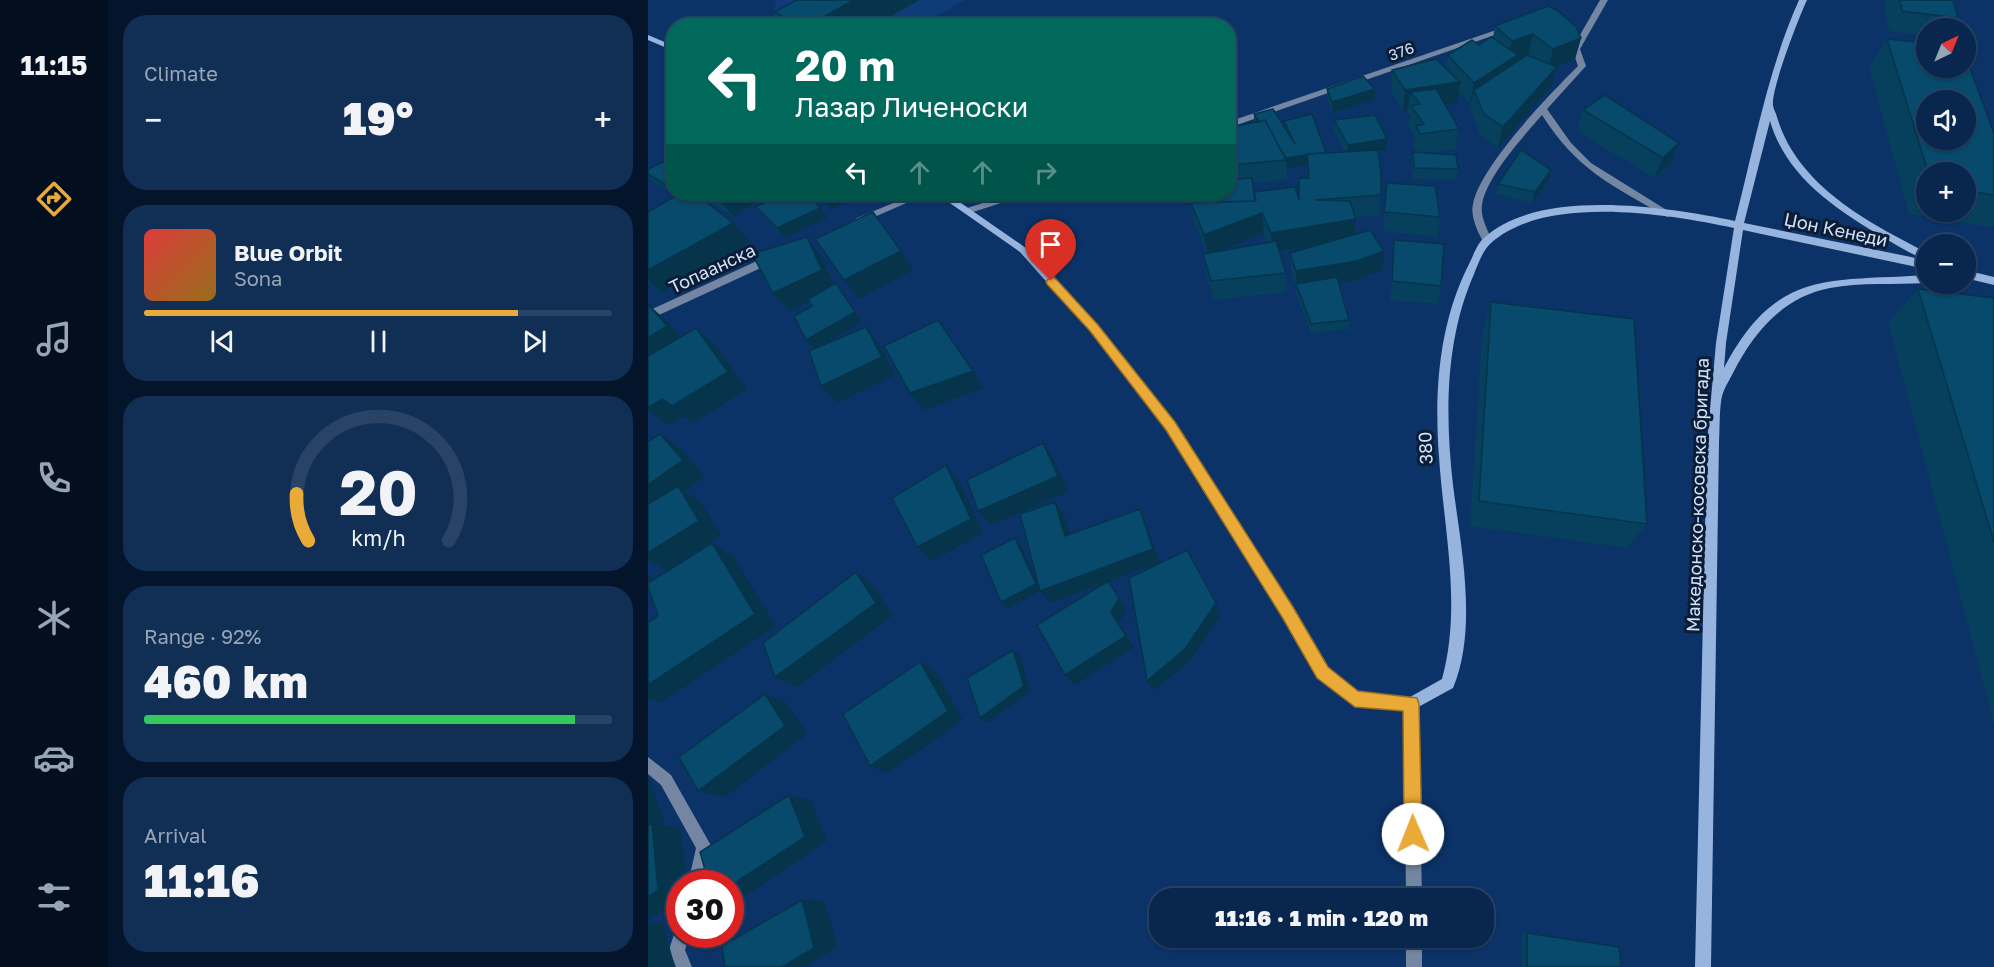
<!DOCTYPE html>
<html lang="en">
<head>
<meta charset="utf-8">
<style>
	body { margin:0; font-family:"Golos Text",sans-serif; background:#112e55; color:#f1f3f6; height:100vh; display:flex; flex-direction:column; font-size:22px; white-space:nowrap }
	* { box-sizing:border-box; margin:0 }
	p { font-size:20px; color:#98a5b6 }
	.icon { flex:none; width:33px; height:33px; fill:none; stroke:currentColor; stroke-width:2; stroke-linecap:round; stroke-linejoin:round }
	.map { position:relative; flex:1; overflow:hidden }
	.sheet { display:flex; flex-direction:column; gap:15px; padding:15px; background:#04152b; width:540px }
	.sheet>* { flex:none }
	.hud { position:absolute; left:18px; top:18px; width:570px; height:183px; border-radius:24px; box-shadow:0 2px 4px #0004,0 0 0 2px #294366; background:#00695c; color:#fff; overflow:hidden }
	.needle { width:39px; rotate:43deg }
	.controls { position:absolute; left:1268px; top:18px; display:grid; gap:12px }
	.controls a { display:grid; place-items:center; width:60px; height:60px; border-radius:50%; background:#08264e; box-shadow:0 2px 4px #0004,0 0 0 2px #294366; font-size:30px }
	.speed { position:absolute; left:18px; top:870px; display:flex; gap:12px; font-size:30px; font-weight:700; text-align:center }
	.speed>* { display:grid; place-content:center; width:78px; height:78px; border-radius:50%; background:#08264e; box-shadow:0 2px 4px #0004,0 0 0 2px #294366; line-height:1 }
	.speed .limit { border:9px solid #d22; background:#fff; color:#111 }
	.pin { position:absolute; display:grid; place-items:center; width:51px; height:51px; color:#fff; margin:-62px -26px; border-radius:50% 50% 50% 0; rotate:-45deg; box-shadow:0 0 6px #0007 }
	.pin .icon { rotate:45deg }
	.me { position:absolute; width:66px; margin:-33px; rotate:359deg; stroke-linejoin:round; filter:drop-shadow(0 0 4px #0008) }
	.turn { display:flex; align-items:center; gap:21px; height:126px; padding:0 30px; font-size:27px }
	.turn .icon { width:78px; height:78px; stroke-width:2.5 }
	.turn b { display:block; font-size:42px; line-height:51px }
	.lanes { display:flex; align-items:center; height:57px; padding:0 30px; background:#0003; justify-content:center; gap:30px; direction:ltr }
	.lanes .off { opacity:.35 }
	.big { font-size:45px; font-weight:800; line-height:1.1 }
	.sheet .widget { flex:1; display:flex; flex-direction:column; justify-content:center; gap:9px; min-width:0; padding:0 21px; border-radius:24px; background:#112e55 }
	.sheet .dial { align-items:center; gap:0 }
	.dial svg { height:156px; overflow:visible; fill:none; stroke:#294366; stroke-width:7; stroke-linecap:round; text-anchor:middle }
	.dial text { fill:#f1f3f6; stroke:none }
	.song { display:flex; align-items:center; gap:18px }
	.cover { width:72px; height:72px; border-radius:9px; background:linear-gradient(135deg,hsl(0 70% 55%),hsl(40 70% 35%)) }
	.played { height:6px; border-radius:3px; background:linear-gradient(90deg,#eaaa38 80%,#294366 80%) }
	.keys { display:flex; justify-content:space-around; direction:ltr }
	.heat { display:flex; justify-content:space-between; align-items:center; font-size:33px; direction:ltr }
	.charge { height:9px; border-radius:4px; background:linear-gradient(90deg,#34c759 92%,#294366 0) }
	.trip { position:absolute; left:501px; top:888px; width:345px; height:60px; border-radius:24px; background:#08264e; box-shadow:0 2px 4px #0004,0 0 0 2px #294366; font-weight:800; line-height:60px; text-align:center }
	main { display:flex; flex:1; min-height:0 }
	.tab-bar { display:flex; flex-direction:column; width:108px; justify-content:space-around; align-items:center; background:#030f1f; color:#98a5b6 }
	.tab-bar .icon { width:42px; height:42px }
	.tab-bar .current { color:#eaaa38 }
	.tab-bar b { font-size:27px; color:#f1f3f6 }
	.map>svg:first-child { display:block }
	.built { fill:#0f3b77 }
	.lines { fill:none; stroke-linecap:round; stroke-linejoin:round }
	.lane { fill:#7486a1; fill-rule:evenodd }
	.street { fill:#7486a1; fill-rule:evenodd }
	.secondary { fill:#97b4df; fill-rule:evenodd }
	.wall { fill:#06405c; fill-rule:evenodd }
	.shaded-wall { fill:#05344b }
	.building { fill:#074a6b; stroke:#05344b; stroke-width:1.5; fill-rule:evenodd }
	.route { fill:#eaaa38; stroke:#986e24; stroke-width:1.5 }
	.labels { text-anchor:middle; dominant-baseline:central; stroke-width:6; stroke-linejoin:round; paint-order:stroke }
	.far-street-label { font-size:15px; fill:#d1e4fe; stroke:#0c1c34 }
	.street-label { font-size:18px; fill:#d1e4fe; stroke:#0c1c34 }
</style>
</head>
<body>
<main>
<nav class="tab-bar">
<b>11:15</b>
<svg class="icon current" aria-label="directions" viewBox="0 0 24 24"><path d="M12 3l9 9-9 9-9-9zM9 14v-3h6M13 9l2 2-2 2"/></svg>
<svg class="icon" aria-label="music" viewBox="0 0 24 24"><path d="M9 18V5l10-2v13"/><circle cx="6" cy="18" r="3"/><circle cx="16" cy="16" r="3"/></svg>
<svg class="icon" aria-label="phone" viewBox="0 0 24 24"><path d="M5 4h4l2 5-3 2q2 4 5 5l2-3 5 2v4C11 20 4 13 5 4z"/></svg>
<svg class="icon" aria-label="climate" viewBox="0 0 24 24"><path d="M12 3v18M4 7l16 10M4 17L20 7"/></svg>
<svg class="icon" aria-label="car" viewBox="0 0 24 24"><path d="M5 17H2v-5l4-1 3-4h7l3 4 3 1v5h-3M9 17h6M6 11h13"/><circle cx="7" cy="17" r="2"/><circle cx="17" cy="17" r="2"/></svg>
<svg class="icon" aria-label="filters" viewBox="0 0 24 24"><path d="M4 7h16M4 17h16"/><circle cx="9" cy="7" r="2"/><circle cx="15" cy="17" r="2"/></svg>
</nav>
<section class="sheet">
<div class="widget"><p>Climate</p>
<div class="heat"><a>−</a><b class="big">19°</b><a>+</a></div>
</div>
<div class="widget">
<div class="song"><i class="cover"></i><div><b>Blue Orbit</b><p>Sona</p></div></div>
<div class="played"></div>
<div class="keys"><svg class="icon" aria-label="previous" viewBox="0 0 24 24"><path d="M18 5L8 12l10 7zM5 5v14"/></svg><svg class="icon" aria-label="pause" viewBox="0 0 24 24"><path d="M8 5v14M16 5v14"/></svg><svg class="icon" aria-label="next" viewBox="0 0 24 24"><path d="M6 5l10 7-10 7zM19 5v14"/></svg></div>
</div>
<div class="widget dial"><svg viewBox="0 0 100 80">
<path d="M14 69A42 42 0 1 1 86 69"/>
<path d="M14 69A42 42 0 0 1 8 45" stroke="#eaaa38"/>
<text x="50" y="56" font-size="32" font-weight="700">20</text>
<text x="50" y="72" font-size="11">km/h</text>
</svg></div>
<div class="widget"><p>Range · 92%</p><b class="big">460 km</b><div class="charge"></div></div>
<div class="widget"><p>Arrival</p><b class="big">11:16</b></div>
</section>
<div class="map">
<svg width="1346" height="967" viewBox="0 0 1346 967">
	<rect width="100%" height="100%" fill="#0b3368"/>
	<!-- built -->
	<path class="built" d="M128,0H317L272,25L124,26Z"/>
	<g class="lines">
		<!-- lane -->
		<path class="lane" d="M0,757L23,775L61,842L64,847L56,884H40L48,848L13,785L0,774Z
			M32,927V934H42L37,950L44,967H28L21,950L28,928Z"/>
		<!-- street -->
		<path class="street" d="M952,0H960L932,49L938,66L899,109L923,143L943,163L1025,214L1020,217L1017,216C962,184 929,170 894,115C876,136 838,177 834,205C832,217 840,230 844,241L839,244L836,243C830,233 822,216 825,204C832,166 902,94 930,66L924,49Z
			M857,27L864,29L580,128V122Z
			M267,194H279L215,222L212,223L207,220L209,218Z
			M363,194H377L375,196L319,214L314,211L316,209Z
			M124,254L129,258L128,261L0,320V311Z
			M763,697L768,699L770,704L774,898H758L756,704L758,699Z
			M758,938H774V967H758Z"/>
		<!-- secondary -->
		<path class="secondary" d="M1151,0H1159C1151,17 1123,89 1125,105C1125,108 1128,113 1129,117C1149,185 1219,222 1278,252V260C1262,254 1247,244 1233,236C1186,208 1138,176 1122,121L1096,223L1263,257L1278,261V269L1095,230L1078,343L1076,368C1128,268 1181,282 1278,275V283C1246,285 1213,282 1182,288C1135,297 1106,332 1085,373C1082,379 1077,387 1075,393C1071,403 1072,430 1071,443L1063,967H1047L1059,443L1068,343L1086,228C1019,214 898,194 843,243C835,250 830,264 826,274C797,340 797,415 805,485C813,548 830,628 805,688L763,711L707,706L670,678L635,616L518,429L442,331L372,252L289,194H300L378,248L450,325L526,423L645,608L680,668L710,692L762,697L794,679C814,606 796,531 791,457C786,390 791,322 822,262C826,254 829,244 836,238C891,187 1020,207 1087,221C1106,148 1120,69 1151,0Z
			M0,35L26,46V51L0,40Z
			M1317,270L1346,277V285L1317,278Z"/>
	</g>
	<!-- wall -->
	<path class="wall" d="M271,0L226,26H134L126,12Z
		M1238,0H1305L1310,18L1303,28H1278V36L1241,31L1236,3Z
		M847,26L933,38L927,59L908,66L909,67L903,87L850,148L832,135L822,110L823,103L822,104L811,91L809,103L797,104L811,129L807,149L778,153L810,169L808,180L765,179L764,163L765,152L769,153L766,147L767,136L760,126L762,114L760,112V110L755,111L743,91L744,70L798,69L800,55L831,45L845,38ZM880,55L883,57L868,63L869,59Z
		M1239,39L1346,133V225L1344,227L1261,214L1221,68ZM1278,172H1317V212H1278Z
		M679,89H727V99L684,113L679,99Z
		M935,110L1031,143L1022,164L1006,178L929,131Z
		M606,114L636,126V121L678,152V153L697,152L686,131V120L738,150L730,151L733,195L731,215L708,217V234L734,270L708,280L691,283L701,320V329L663,333L648,294V287L643,272L642,253L668,245L632,252L638,273L639,292L566,300L558,273L555,254L559,253L546,223L543,203L569,202L586,180L580,160V128L606,123ZM659,165V178L651,200L606,192L605,183L639,180V168ZM616,233L620,243L567,252Z
		M26,157V194H48L102,242L14,293L0,283V212L28,195L5,182L0,176V169Z
		M903,170L900,181L884,203L848,194L850,184Z
		M739,183L792,217L789,237L735,231Z
		M50,194H119L86,217L52,196Z
		M168,194H199L203,199L183,210Z
		M108,207L179,218L137,238L116,217Z
		M746,240L793,286L790,304L742,300Z
		M1270,289L1346,298V724L1240,322Z
		M843,302L999,524L979,548L822,526L834,335Z
		M874,933H879L973,967H874Z"/>
	<!-- shaded-wall -->
	<path class="shaded-wall" d="M206,0H271L226,26H159Z
		M885,34L880,55L869,59L865,75L826,90L823,103L822,104L826,83L860,61L864,41Z
		M933,38L927,59L900,69L905,49Z
		M909,67L903,87L850,148L855,127Z
		M812,82L809,103L772,108V104L762,92L760,110L755,111L757,90Z
		M727,89V99L684,113V102Z
		M739,139L738,150L699,156L700,145Z
		M1031,143L1022,164L1006,178L1015,158Z
		M659,155V165L639,168L638,158Z
		M903,170L900,181L884,203L887,192Z
		M26,182V192L20,186Z
		M74,194H119L86,217L69,197Z
		M187,194H199L203,199L183,210L176,199Z
		M518,194H529L519,197Z
		M172,208L179,218L137,238L129,228Z
		M614,213L616,233L560,255L556,235Z
		M708,219L707,239L624,253L623,233Z
		M85,223L102,242L14,293L0,280V270Z
		M159,237L173,257L189,289L141,311L125,293Z
		M253,251L265,270L211,299L196,280Z
		M736,251L734,270L708,280L650,290L649,287L648,271Z
		M188,283L214,322L166,349L158,340Z
		M0,304L20,322L39,345L0,370Z
		M218,327L232,346L247,375L189,403L173,386Z
		M48,328L68,346L99,389L45,423L24,406Z
		M325,371L336,388L276,410L262,393Z
		M15,399L37,417L20,425L0,410V407Z
		M12,434L34,450L57,476L36,491L53,502L73,535L19,570L0,560V485Z
		M395,443L405,459L420,492L342,525L330,511Z
		M298,465L311,481L335,533L284,561L269,547Z
		M407,502L417,517L426,550L417,536Z
		M492,509L498,524L512,562L402,603L393,591L360,608L353,602L367,538L373,546L393,590Z
		M64,543L86,557L128,626L14,702L0,698V685Z
		M208,572L225,585L245,615L149,687L127,677Z
		M0,573L7,582L0,587Z
		M471,598L478,610L471,623L486,647L427,685L417,675L463,612Z
		M568,603L572,615L543,660L506,690L499,681Z
		M365,650L372,655L382,691L339,723L332,718Z
		M272,662L288,672L315,720L240,773L222,766Z
		M117,694L139,703L159,734L77,797L50,791Z
		M0,777L17,822L13,825L33,828L39,884H32V898L0,921Z
		M141,795L164,801L179,841L93,899L82,898V886Z
		M154,900L177,901L189,947L156,967H134Z
		M0,923H15L27,967H0Z"/>
	<!-- building -->
	<path class="building" d="M149,0H206L159,26H152L126,12Z
		M1252,0H1305L1310,18L1254,11Z
		M900,6L910,11L928,27L933,38L905,49L885,34L864,41L847,26Z
		M843,37L870,55L826,83L800,55L824,40L831,45Z
		M1239,39L1278,43V68H1317V55L1346,133V195L1317,191V172H1280ZM1278,100H1317V140H1278Z
		M879,55L909,67L855,127L836,114L826,90Z
		M788,59L812,82L757,90L744,70Z
		M715,76L727,89L684,102L679,89Z
		M788,89L811,129L772,134L768,126L776,124L763,106L772,104L762,92Z
		M957,95L1031,143L1015,158L935,110Z
		M625,109L647,144L636,121L664,114L678,152L638,158L634,152L617,120L611,122L606,114Z
		M727,115L739,139L700,145L686,120Z
		M617,120L638,160L585,165L580,148V128Z
		M730,150L733,173V195L667,200L702,201L708,219L623,233L614,213L556,235L543,203L608,201L606,192L647,187L651,200V178H661L659,154Z
		M873,150L903,170L887,192L850,184Z
		M765,152L808,155L810,169L766,168Z
		M26,157V182L20,186L0,174V169Z
		M604,178L607,201L569,202V194H580V180Z
		M739,183L787,186L792,217L736,212Z
		M31,194H48L85,223L0,270V212Z
		M64,194H74L69,197Z
		M134,194H160L172,208L129,228L108,207Z
		M171,194H187L176,199Z
		M225,212L253,251L196,280L167,239Z
		M722,230L736,251L709,261L648,271L642,253Z
		M159,237L174,270L125,293L104,254Z
		M746,240L796,244L793,286L744,281Z
		M628,241L638,273L563,281L555,254Z
		M689,277L701,320L663,324L648,284Z
		M188,283L207,312L158,340L146,316L164,306L160,299Z
		M1270,289L1346,298V542Z
		M843,302L986,319L999,524L831,501Z
		M0,304L19,326L0,338Z
		M290,320L325,371L262,393L236,346Z
		M218,327L234,357L173,386L161,351Z
		M48,328L80,372L24,406L15,399L0,407V356Z
		M12,434L35,460L0,485V442Z
		M395,443L410,476L330,511L319,480Z
		M298,465L323,519L269,547L244,498Z
		M30,486L51,521L0,553V504Z
		M407,502L417,536L492,509L505,549L392,591L372,514Z
		M367,538L388,584L353,602L333,555Z
		M64,543L107,614L0,685V623L10,616L0,587V583Z
		M539,550L568,603L537,649L499,681L481,578Z
		M208,572L228,603L127,677L115,643Z
		M460,581L471,598L463,612L478,636L417,675L389,625Z
		M365,650L376,686L332,718L319,678Z
		M272,662L300,711L222,766L195,714Z
		M117,694L137,726L50,791L31,757Z
		M141,795L157,837L82,886V884H61L52,852Z
		M4,823L10,890L0,897V826Z
		M154,900L166,948L134,967H77L74,946Z
		M879,933L971,947L973,967H879Z"/>
	<!-- route -->
	<path class="route" d="M403,277L407,278L450,325L527,422L645,607L680,667L710,691L769,698L771,704L774,834L771,840L765,842L759,840L756,834L755,711L707,707L669,678L634,617L518,430L442,331L399,284L398,281Z"/>
	<g class="labels">
		<!-- far-street labels -->
		<g class="far-street-label">
			<text transform="translate(753 51) rotate(-20)">376</text>
		</g>
		<!-- street labels -->
		<g class="street-label">
			<text transform="translate(1188 229) rotate(12)">Џон Кенеди</text>
			<text transform="translate(64 268) rotate(-25)">Топаанска</text>
			<text transform="translate(777 448) rotate(-93)">380</text>
			<text transform="translate(1049 495) rotate(-88)">Македонско-косовска бригада</text>
		</g>
	</g>
</svg>
<div class="controls">
<a><svg class="needle" viewBox="-14 -14 28 28"><path d="M0-13l5 13h-10z" fill="#e53935"/><path d="M0 13l5-13h-10z" fill="#98a5b6"/></svg></a>
<a><svg class="icon" aria-label="sound" viewBox="0 0 24 24"><path d="M4 9h4l5-4v14l-5-4H4zM17 9q2 3 0 6"/></svg></a>
<a>+</a>
<a>−</a>
</div>
<div class="speed"><div class="limit">30</div></div>
<div class="pin" style="left:403px;top:281px;background:#d93025"><svg class="icon" aria-label="arrive" viewBox="0 0 24 24"><path d="M6 21V4h12l-3 4 3 4H6"/></svg></div>
<svg class="me" style="left:765px;top:834px" viewBox="-20 -20 40 40"><circle r="19" fill="#fff"/><path d="M0-13L10 11 0 6-10 11z" fill="#eaaa38"/></svg>
<div class="trip">11:16 · 1 min · 120 m</div>
<div class="hud">
<div class="turn"><svg class="icon" aria-label="left" viewBox="0 0 24 24"><path d="M17 20v-9H6M10 6l-5 5 5 5"/></svg><div><b>20 m</b>Лазар Личеноски</div></div>
<div class="lanes"><svg class="icon" aria-label="left" viewBox="0 0 24 24"><path d="M17 20v-9H6M10 6l-5 5 5 5"/></svg><svg class="icon off" aria-label="ahead" viewBox="0 0 24 24"><path d="M12 20V5M6 11l6-6 6 6"/></svg><svg class="icon off" aria-label="ahead" viewBox="0 0 24 24"><path d="M12 20V5M6 11l6-6 6 6"/></svg><svg class="icon off" aria-label="right" viewBox="0 0 24 24"><path d="M7 20v-9h11M14 6l5 5-5 5"/></svg></div>
</div>
</div>
</main>
</body>
</html>
